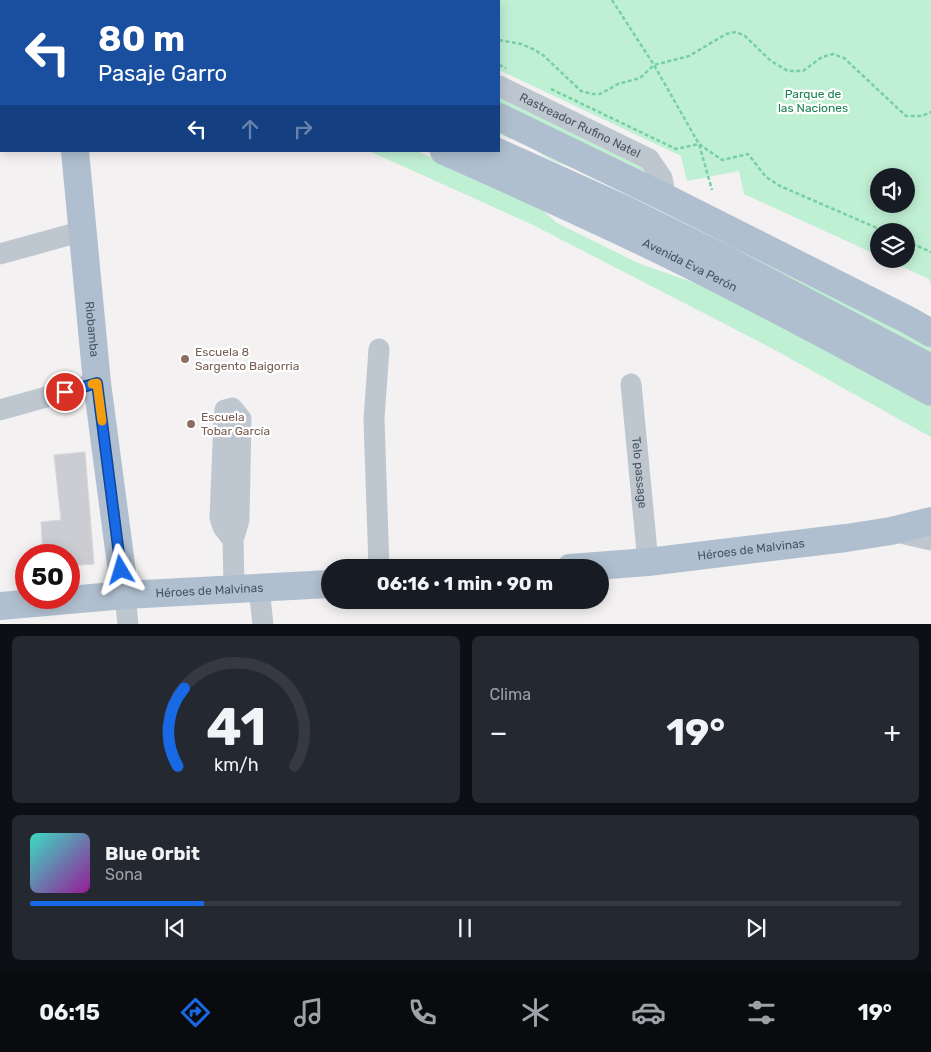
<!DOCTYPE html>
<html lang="es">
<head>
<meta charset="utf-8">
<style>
	body { margin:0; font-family:Rubik,sans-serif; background:#242831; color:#f1f3f6; height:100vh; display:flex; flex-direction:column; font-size:19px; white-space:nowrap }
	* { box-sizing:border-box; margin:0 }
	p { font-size:16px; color:#9ea1a6 }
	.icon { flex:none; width:28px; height:28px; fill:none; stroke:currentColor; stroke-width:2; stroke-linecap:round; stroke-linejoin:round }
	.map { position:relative; height:624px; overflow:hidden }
	.side { display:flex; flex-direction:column; gap:12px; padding:12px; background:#0d0f14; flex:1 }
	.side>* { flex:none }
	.hud { position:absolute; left:0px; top:0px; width:500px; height:152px; box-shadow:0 2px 12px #0003; background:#1a4fa0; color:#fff; overflow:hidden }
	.tools { position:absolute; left:870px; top:168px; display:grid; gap:10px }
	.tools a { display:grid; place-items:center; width:45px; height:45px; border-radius:50%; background:#171b24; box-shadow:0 2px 12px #0003; font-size:25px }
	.speed { position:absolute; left:15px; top:544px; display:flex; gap:10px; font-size:25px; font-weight:700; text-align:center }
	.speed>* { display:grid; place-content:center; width:65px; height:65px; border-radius:50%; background:#171b24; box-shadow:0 2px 12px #0003; line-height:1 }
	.speed .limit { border:8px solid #d22; background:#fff; color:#111 }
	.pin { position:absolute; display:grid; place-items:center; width:42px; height:42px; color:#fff; margin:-21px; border:2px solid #fff; border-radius:50%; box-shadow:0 1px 5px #0007 }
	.me { position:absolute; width:55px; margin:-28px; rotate:353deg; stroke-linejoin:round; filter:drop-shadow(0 0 4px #0008) }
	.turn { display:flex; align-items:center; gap:18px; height:105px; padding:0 15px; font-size:22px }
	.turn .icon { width:65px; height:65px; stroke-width:2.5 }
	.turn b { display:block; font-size:35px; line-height:42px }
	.lanes { display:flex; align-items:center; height:48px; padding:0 15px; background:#0003; justify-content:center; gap:25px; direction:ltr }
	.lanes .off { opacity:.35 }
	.big { font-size:38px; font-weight:700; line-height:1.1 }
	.side .tile { flex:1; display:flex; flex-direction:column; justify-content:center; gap:8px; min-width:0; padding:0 18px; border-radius:8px; background:#242831 }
	.side .dial { align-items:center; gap:0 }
	.dial svg { height:130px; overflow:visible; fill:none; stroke:#363941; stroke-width:7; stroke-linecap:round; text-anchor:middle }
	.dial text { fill:#f1f3f6; stroke:none }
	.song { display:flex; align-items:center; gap:15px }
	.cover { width:60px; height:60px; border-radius:8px; background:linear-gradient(135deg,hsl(170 70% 55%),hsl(300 70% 35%)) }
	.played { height:5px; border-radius:2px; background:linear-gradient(90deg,#1869e6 20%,#363941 20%) }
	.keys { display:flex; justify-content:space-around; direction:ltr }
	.heat { display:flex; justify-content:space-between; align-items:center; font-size:28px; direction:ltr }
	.side .tiles { flex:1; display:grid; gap:12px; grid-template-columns:1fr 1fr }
	.tile:last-child { grid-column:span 2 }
	.trip { position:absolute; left:321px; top:559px; width:288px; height:50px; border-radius:25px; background:#171b24; box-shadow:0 2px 12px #0003; font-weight:700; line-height:50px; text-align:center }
	.tabs { display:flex; height:80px; justify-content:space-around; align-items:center; background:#090b0e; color:#9ea1a6 }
	.tabs .icon { width:35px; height:35px }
	.tabs .selected { color:#1869e6 }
	.tabs b { font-size:22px; color:#f1f3f6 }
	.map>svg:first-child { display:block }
	.green { fill:#c0f0d4; fill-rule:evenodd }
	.building { fill:#cbcdd3; stroke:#d5d7dc }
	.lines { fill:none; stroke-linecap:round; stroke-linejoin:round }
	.path { stroke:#77cfa7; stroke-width:2.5; stroke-dasharray:4 2.5; stroke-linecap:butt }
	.minor { stroke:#bec7d0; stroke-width:21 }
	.major { stroke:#b0bfcf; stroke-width:28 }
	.route-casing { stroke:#104496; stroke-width:12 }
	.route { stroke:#1869e6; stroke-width:9 }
	.slow { stroke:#f59e0b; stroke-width:9 }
	.education-dot { fill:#8d6e63; stroke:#fff; stroke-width:2 }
	.labels { text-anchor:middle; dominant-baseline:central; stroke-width:4.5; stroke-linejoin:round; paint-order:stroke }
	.park-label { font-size:12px; fill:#178251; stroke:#fff }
	.street-label { font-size:12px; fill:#48535f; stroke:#fff }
	.education-label { font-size:12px; fill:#785e54; stroke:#fff; text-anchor:start }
</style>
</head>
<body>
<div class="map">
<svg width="931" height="625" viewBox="0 0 931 625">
	<rect width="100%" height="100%" fill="#f3f1f1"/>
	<!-- green -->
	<path class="green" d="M351,0H931V284L929,279L885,259H906V231H879V256L744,194L739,171L687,181L681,156L499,70V1H353ZM906,176V204H879V176Z
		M499,93L637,162L657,180L499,109Z
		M499,125L931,340V354L743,253L693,223L591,173L558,163L544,156L533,148L499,134Z
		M369,151H417L538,206L557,223L638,263L706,287L883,379L931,407V437L775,350L533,225Z"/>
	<!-- building -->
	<path class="building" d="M85,452L94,564L69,566V555H43L41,522L61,520L54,455Z"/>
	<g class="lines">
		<!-- path -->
		<path class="path" d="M210,0L214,1
			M364,0L365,1
			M434,0V1
			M612,0L654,65L699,144L712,190
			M499,40L521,44L533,49L543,55L581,91L592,94H600L618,84L640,78L654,65L689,56L726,34L736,32L745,36L771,61L788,71H803L822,57L833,54L844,58L906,116H922L931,112
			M499,65L506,68
			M551,89L676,149L699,144L722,160L748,154L766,177L780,186L884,231
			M906,241L931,252"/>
		<!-- minor -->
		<g class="minor">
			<path d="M329,1V0"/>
			<path d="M0,5H1"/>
			<path id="s1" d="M499,86L649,159L662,178L666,198"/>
			<path d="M0,96L1,95"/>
			<path d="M0,254L83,231"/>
			<path d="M379,349L374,419L379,568"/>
			<path id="s2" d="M631,384L648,562"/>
			<path d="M0,410L97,383"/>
			<path d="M892,531L931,540"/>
			<path d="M233,540L223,527L220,518L224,420L225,410L232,408L241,419L239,520L233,540L234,589"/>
			<path d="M259,588L263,625"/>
			<path d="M125,595L128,625"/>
		</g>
		<!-- major -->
		<g class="major">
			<path d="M60,0V1"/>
			<path d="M99,0L102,1"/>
			<path d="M169,0L173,1"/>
			<path d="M499,117L666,198L908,320L931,333"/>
			<path id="s3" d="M75,151L97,383L125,595"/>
			<path id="s4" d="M444,151C523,186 602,221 680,260C765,302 848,347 931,392"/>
			<path d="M495,151L626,210L721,257L931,368"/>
			<path id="s5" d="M570,568L648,562L846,538L891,531L931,521"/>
			<path id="s6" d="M0,606L125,595L330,584"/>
		</g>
	</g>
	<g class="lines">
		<!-- route casing -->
		<g class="route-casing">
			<path id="route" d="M65,392L97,383L121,570"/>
		</g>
		<!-- route -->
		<use href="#route" class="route"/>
		<!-- slow -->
		<path class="slow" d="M92,384L97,383L102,421"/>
	</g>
	<!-- markers -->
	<g class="education-dot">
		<circle cx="185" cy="359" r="5"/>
		<circle cx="191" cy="424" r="5"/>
	</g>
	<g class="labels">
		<!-- park labels -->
		<g class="park-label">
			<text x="813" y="94">Parque de<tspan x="813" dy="14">las Naciones</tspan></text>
		</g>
		<!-- street labels -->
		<g class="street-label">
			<text stroke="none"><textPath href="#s1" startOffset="90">Rastreador Rufino Natel</textPath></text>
			<text stroke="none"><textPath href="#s4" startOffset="271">Avenida Eva Perón</textPath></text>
			<text stroke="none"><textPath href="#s3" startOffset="179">Riobamba</textPath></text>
			<text stroke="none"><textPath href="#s2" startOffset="89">Telo passage</textPath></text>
			<text stroke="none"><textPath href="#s5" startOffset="182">Héroes de Malvinas</textPath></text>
			<text stroke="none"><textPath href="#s6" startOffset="210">Héroes de Malvinas</textPath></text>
		</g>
		<!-- education labels -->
		<g class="education-label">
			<text x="195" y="352">Escuela 8<tspan x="195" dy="14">Sargento Baigorria</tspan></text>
			<text x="201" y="417">Escuela<tspan x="201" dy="14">Tobar García</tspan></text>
		</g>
	</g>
</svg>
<div class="tools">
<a><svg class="icon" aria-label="sound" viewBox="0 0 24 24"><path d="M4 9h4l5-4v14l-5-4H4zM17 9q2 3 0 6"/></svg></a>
<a><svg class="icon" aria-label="layers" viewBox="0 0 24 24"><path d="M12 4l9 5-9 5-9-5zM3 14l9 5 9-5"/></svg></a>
</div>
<div class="speed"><div class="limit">50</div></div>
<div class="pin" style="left:65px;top:392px;background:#d93025"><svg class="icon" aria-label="arrive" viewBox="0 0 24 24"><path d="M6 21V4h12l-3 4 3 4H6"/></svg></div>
<svg class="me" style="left:121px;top:570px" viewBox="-20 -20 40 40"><path d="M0-17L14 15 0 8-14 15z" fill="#1869e6" stroke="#fff" stroke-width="4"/></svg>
<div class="trip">06:16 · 1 min · 90 m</div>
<div class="hud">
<div class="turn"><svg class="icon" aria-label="left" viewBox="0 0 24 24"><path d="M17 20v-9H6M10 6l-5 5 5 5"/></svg><div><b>80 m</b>Pasaje Garro</div></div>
<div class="lanes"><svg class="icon" aria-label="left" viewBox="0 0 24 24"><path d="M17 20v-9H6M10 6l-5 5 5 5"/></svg><svg class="icon off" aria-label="ahead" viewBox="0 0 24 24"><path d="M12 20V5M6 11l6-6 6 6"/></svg><svg class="icon off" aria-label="right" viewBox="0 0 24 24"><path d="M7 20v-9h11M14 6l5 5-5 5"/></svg></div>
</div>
</div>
<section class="side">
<div class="tiles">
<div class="tile dial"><svg viewBox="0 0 100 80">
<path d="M14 69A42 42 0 1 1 86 69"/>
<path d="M14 69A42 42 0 0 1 18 21" stroke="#1869e6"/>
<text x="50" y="56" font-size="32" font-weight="700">41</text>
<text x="50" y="72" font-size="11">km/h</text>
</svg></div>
<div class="tile"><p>Clima</p>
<div class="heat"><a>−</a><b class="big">19°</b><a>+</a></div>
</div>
<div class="tile">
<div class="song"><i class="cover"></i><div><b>Blue Orbit</b><p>Sona</p></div></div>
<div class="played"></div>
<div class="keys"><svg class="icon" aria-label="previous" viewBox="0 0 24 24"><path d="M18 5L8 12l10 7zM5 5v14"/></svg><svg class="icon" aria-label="pause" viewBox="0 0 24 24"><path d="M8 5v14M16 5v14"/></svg><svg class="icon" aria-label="next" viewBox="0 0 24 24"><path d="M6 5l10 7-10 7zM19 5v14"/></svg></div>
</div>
</div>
</section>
<nav class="tabs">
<b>06:15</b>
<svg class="icon selected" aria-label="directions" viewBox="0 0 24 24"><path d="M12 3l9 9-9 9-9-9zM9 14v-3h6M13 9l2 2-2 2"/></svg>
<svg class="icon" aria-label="music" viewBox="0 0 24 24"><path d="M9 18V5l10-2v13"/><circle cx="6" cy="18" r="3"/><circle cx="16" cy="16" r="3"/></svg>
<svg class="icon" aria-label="phone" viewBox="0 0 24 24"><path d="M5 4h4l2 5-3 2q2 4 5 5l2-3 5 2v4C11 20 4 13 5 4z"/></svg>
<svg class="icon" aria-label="climate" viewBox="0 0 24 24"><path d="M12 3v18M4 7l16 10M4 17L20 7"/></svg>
<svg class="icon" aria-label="car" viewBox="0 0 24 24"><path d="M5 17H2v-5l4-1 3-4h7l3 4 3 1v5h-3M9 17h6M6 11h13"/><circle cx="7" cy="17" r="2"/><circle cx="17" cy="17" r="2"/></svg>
<svg class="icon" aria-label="filters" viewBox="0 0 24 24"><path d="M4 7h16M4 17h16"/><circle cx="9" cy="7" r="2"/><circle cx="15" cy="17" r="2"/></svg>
<b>19°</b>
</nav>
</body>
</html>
